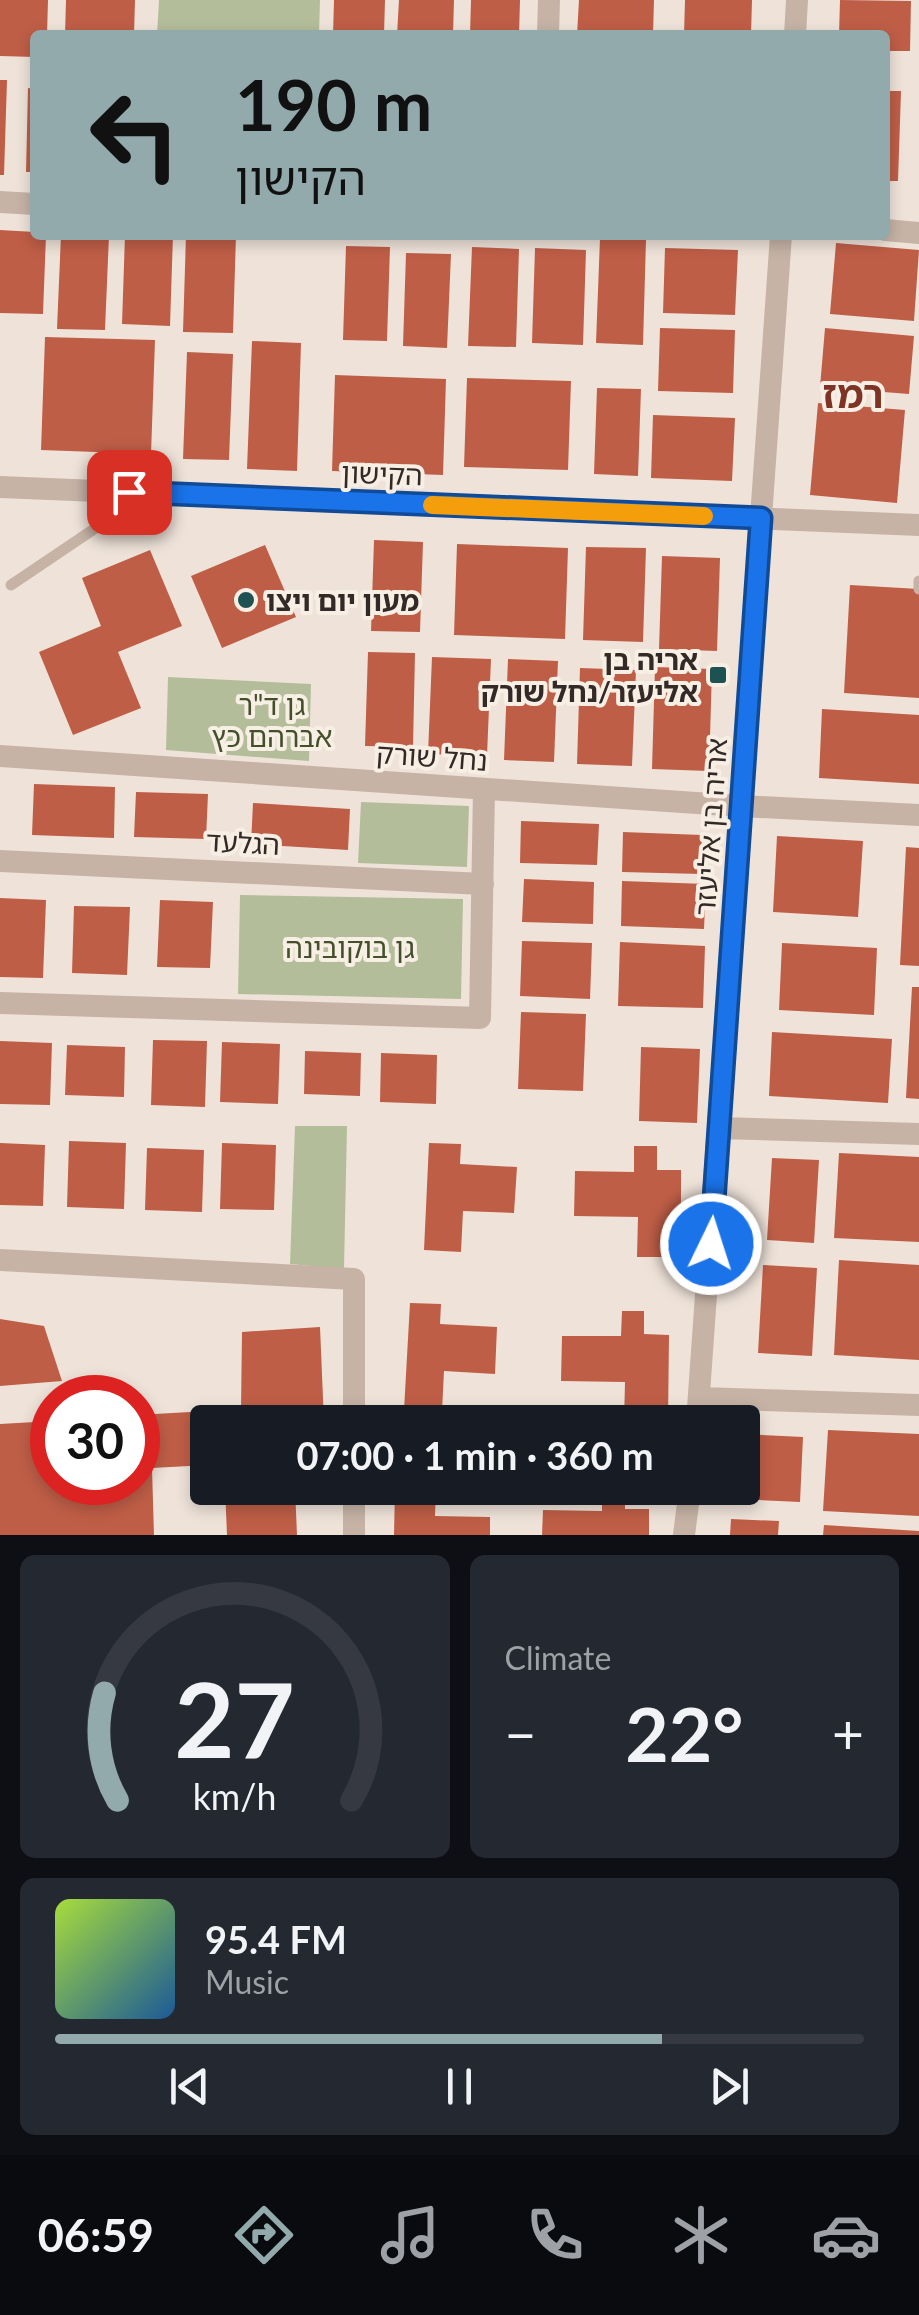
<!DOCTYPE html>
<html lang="en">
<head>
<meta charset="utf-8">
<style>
	body { margin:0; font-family:Lato,"Noto Sans Hebrew",sans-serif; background:#242831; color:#f1f3f6; height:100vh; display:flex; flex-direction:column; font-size:38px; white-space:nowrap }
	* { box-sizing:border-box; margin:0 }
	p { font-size:32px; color:#9ea1a6 }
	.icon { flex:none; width:55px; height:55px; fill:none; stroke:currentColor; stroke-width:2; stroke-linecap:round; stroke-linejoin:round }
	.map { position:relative; height:1535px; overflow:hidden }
	.details { display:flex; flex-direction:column; gap:20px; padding:20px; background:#0d0f14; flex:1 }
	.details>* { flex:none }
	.banner { position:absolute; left:30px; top:30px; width:860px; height:210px; border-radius:10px; box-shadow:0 5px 15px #0003; background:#92aaac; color:#111; overflow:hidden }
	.speed { position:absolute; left:30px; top:1375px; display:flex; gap:20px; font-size:50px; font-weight:700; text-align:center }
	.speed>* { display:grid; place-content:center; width:130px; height:130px; border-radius:50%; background:#171b24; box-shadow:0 5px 15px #0003; line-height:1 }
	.speed .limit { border:15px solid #d22; background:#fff; color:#111 }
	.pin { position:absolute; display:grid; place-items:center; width:85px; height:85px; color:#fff; margin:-42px; border-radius:20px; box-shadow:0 5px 15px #0006 }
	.me { position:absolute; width:110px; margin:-55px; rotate:4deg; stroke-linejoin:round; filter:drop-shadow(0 0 8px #0008) }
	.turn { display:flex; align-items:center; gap:35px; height:210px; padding:0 40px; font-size:45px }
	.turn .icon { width:130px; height:130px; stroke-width:2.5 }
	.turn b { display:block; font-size:70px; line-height:85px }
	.big { font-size:75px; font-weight:700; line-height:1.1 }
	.details .tile { flex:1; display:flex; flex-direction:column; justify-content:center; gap:15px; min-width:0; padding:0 35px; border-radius:15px; background:#242831 }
	.details .dial { align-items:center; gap:0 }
	.dial svg { height:260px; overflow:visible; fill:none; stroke:#363941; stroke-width:7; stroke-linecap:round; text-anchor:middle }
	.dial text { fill:#f1f3f6; stroke:none }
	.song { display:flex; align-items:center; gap:30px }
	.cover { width:120px; height:120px; border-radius:15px; background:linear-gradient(135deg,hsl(80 70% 55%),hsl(210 70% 35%)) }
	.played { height:10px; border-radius:5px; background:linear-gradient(90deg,#92aaac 75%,#363941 75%) }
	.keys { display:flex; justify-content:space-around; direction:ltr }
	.heat { display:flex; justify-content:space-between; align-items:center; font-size:55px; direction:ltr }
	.details .tiles { flex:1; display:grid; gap:20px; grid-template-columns:1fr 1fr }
	.tile:last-child { grid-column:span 2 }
	.trip { position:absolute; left:190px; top:1405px; width:570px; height:100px; border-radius:10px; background:#171b24; box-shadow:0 5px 15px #0003; font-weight:700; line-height:100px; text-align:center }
	.tabs { display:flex; height:160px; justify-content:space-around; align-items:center; background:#090b0e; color:#9ea1a6 }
	.tabs .icon { width:70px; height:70px }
	.tabs .active { color:#92aaac }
	.tabs b { font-size:45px; color:#f1f3f6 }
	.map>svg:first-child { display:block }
	.green { fill:#b3bd9a }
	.building { fill:#bf5e47 }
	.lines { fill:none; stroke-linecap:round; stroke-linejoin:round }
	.lane { stroke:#c6b3a6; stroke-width:11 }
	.street { stroke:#c6b3a6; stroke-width:22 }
	.route-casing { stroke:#114b97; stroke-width:25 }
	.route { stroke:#1a73e8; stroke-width:18 }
	.slow { stroke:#f59e0b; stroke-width:18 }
	.poi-dot { fill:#1e5151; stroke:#f7eee4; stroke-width:4 }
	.labels { text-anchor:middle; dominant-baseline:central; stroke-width:8; stroke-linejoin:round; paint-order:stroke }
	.street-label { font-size:28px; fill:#332926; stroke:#f7eee4 }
	.poi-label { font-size:28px; font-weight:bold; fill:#332926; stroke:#f7eee4; text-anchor:start }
	.park-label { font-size:28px; fill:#444f2b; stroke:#f7eee4 }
	.district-label { font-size:38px; font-weight:bold; fill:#7d3424; stroke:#f7eee4 }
</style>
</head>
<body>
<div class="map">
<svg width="919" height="1535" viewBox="0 0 919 1535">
	<rect width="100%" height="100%" fill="#efe3d9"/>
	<!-- green -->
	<path class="green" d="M159,0H320L319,35H157Z
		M168,677L311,684L309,761L166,750Z
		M361,802L469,806L467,867L358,863Z
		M240,895L463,899L461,999L238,994Z
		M295,1126H347L344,1269L290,1264Z"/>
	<!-- building -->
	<path class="building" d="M0,0H48L47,35H35V57L0,56Z
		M66,0H135L134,35H65Z
		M334,0H385L384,35H333Z
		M399,0H454L453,35H397Z
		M471,0H520L519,35H470Z
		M579,0H654L653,35H577Z
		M685,0H752L751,35H684Z
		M840,0L911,1L910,51H885V35H839Z
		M0,80H7L4,175H0Z
		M28,88L35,89V172H26Z
		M885,91H901L898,181H885Z
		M0,230L35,232V235H46L43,314L0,313Z
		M61,235H109L105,330L57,329Z
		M125,235H173L170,326L122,324Z
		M186,235H236L233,333L183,332Z
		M600,238L646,240L643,345L596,343Z
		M836,243L919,250L914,321L830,314Z
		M346,246L390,247L387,341L343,340Z
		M472,247L519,249L516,347L468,346Z
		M535,248L586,250L583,345L532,343Z
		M665,248L738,250L735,315L663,313Z
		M406,253L451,254L447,348L403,346Z
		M660,328L735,330L733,393L658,391Z
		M825,328L914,336L909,394L820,387Z
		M45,337L155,340L151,454L41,450Z
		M252,341L301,343L297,471L247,469Z
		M187,352L233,354L229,460L183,459Z
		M335,375L446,379L443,475L332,471Z
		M467,378L571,381L568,470L464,467Z
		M597,388L641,389L638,476L594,474Z
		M818,403L905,410L897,503L810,495Z
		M653,415L735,418L732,481L651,478Z
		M374,540L423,542L420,632L371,631Z
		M457,544L568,548L565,639L454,635Z
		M265,545L296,617L222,648L191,576Z
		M586,547L646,548L643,642L583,640Z
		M150,550L182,626L118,652L141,708L73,735L39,652L101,626L82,578Z
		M662,556L720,558L717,651L659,649Z
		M850,585L919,589V698L844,693Z
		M368,652L415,653L413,747L365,746Z
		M432,657L491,659L487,756L428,754Z
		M508,659L558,661L554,762L504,760Z
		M655,667L712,669L709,771L652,769Z
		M580,668L636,670L632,766L577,764Z
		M822,709L919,715V784L819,778Z
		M34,784L115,787L114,838L32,835Z
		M136,792L208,794L206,839L134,837Z
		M253,803L350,809L348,850L251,844Z
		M521,821L599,824L597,865L520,863Z
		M623,832L702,835L701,874L622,872Z
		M777,836L863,841L858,917L773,912Z
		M906,847L919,848V966L900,965Z
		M524,879L594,882L593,924L522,922Z
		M622,881L706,884L704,929L621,926Z
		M0,898L46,900L43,978L0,977Z
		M160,900L213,902L210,968L157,967Z
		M74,906L130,907L127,975L72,973Z
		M522,941L592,943L590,999L520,996Z
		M620,942L705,946L703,1008L618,1006Z
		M782,943L877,948L874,1015L779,1010Z
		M912,987H919V1099L906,1098Z
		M521,1012L586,1014L583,1091L518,1089Z
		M772,1032L892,1039L888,1103L769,1096Z
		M153,1040L207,1041L205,1107L151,1105Z
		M0,1041L52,1043L50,1105L0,1104Z
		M222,1042L280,1044L278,1104L220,1102Z
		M67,1045L125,1047L124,1097L65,1095Z
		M641,1047L700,1049L697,1123L639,1121Z
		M305,1051L361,1053L360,1096L304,1094Z
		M381,1053L437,1055L436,1104L380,1102Z
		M69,1141L126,1143L124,1209L67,1207Z
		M0,1143L45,1145L43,1206L0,1205Z
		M222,1143L276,1145L274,1210L220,1209Z
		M429,1143L461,1144L460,1164L517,1167L514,1213L463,1211L461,1252L424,1250Z
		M634,1146H657V1170H681V1257H637L638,1217L574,1216L575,1171L634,1172Z
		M147,1148L204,1150L202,1212L145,1210Z
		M839,1153L919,1157V1242L834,1238Z
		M772,1158L819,1160L814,1243L767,1240Z
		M839,1260L919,1265V1360L834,1355Z
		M763,1265L817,1268L812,1356L758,1353Z
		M410,1303L441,1304L440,1324L497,1327L495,1374L444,1371L442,1412L404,1410Z
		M622,1311H644V1334L669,1335L668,1422H624L625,1382L561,1381L562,1336H621Z
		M0,1319L44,1326L62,1381L0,1386Z
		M320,1327L324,1422H208V1465L152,1468L154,1535H0V1424L52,1421V1482H138V1415L241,1409L242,1332Z
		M828,1430L919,1434V1516L823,1511Z
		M742,1434L803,1437L800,1502L737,1499L738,1488H742Z
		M225,1488H295L297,1535H227Z
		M395,1488L436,1489L435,1516L490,1517V1535H394Z
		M602,1488H625V1509H649V1535H542L543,1510L602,1511Z
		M731,1519L779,1521L778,1535H730Z
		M824,1525L919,1531V1535H823Z"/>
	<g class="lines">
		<!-- lane -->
		<path class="lane" d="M11,585L106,521L92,491
			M919,589V581"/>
		<!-- street -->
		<path class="street" d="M548,35L549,0
			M795,35L797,0
			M0,202L35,204
			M885,230L919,233
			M0,487L919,525
			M0,756L741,806L919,815
			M0,861L483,884
			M0,1003L480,1018L484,789
			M719,1128L919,1134
			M0,1260L354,1279V1422
			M700,1398L919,1405
			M697,1422L781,235
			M354,1535V1488
			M684,1535L690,1488"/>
	</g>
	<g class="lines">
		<!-- route casing -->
		<g class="route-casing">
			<path id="route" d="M129,492L761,518L711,1244"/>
		</g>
		<!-- route -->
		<use href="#route" class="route"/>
		<!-- slow -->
		<path class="slow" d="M432,505L704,516"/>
	</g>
	<!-- markers -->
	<g class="poi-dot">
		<circle cx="246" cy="600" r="10"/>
		<rect x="708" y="665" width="20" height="20" rx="5"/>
	</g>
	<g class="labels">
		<!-- street labels -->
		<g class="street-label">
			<text transform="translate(382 473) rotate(2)">הקישון</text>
			<text transform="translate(432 756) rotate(4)">נחל שורק</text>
			<text transform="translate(710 827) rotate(-86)">אריה בן אליעזר</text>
			<text transform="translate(243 842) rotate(3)">הגלעד</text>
		</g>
		<!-- poi labels -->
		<g class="poi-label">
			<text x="266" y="600">מעון יום ויצו</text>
			<text x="698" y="659" text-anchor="end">אריה בן<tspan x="698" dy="32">אליעזר/נחל שורק</tspan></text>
		</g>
		<!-- park labels -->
		<g class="park-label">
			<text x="272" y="704">גן ד"ר<tspan x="272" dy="32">אברהם כץ</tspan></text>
			<text x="350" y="947">גן בוקובינה</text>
		</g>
		<!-- district labels -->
		<g class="district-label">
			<text x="853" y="393">רמז</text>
		</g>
	</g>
</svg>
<div class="speed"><div class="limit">30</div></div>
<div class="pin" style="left:129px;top:492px;background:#d93025"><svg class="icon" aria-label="arrive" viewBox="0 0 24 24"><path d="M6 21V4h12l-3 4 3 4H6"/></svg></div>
<svg class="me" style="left:711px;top:1244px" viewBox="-20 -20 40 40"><circle r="17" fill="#1a73e8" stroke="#fff" stroke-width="3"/><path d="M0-11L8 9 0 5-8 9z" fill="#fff"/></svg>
<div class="trip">07:00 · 1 min · 360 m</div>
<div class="banner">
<div class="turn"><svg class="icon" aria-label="left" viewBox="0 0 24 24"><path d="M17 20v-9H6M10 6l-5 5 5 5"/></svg><div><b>190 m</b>הקישון</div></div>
</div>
</div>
<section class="details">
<div class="tiles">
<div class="tile dial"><svg viewBox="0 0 100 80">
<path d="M14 69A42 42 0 1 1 86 69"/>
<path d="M14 69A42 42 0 0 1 10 36" stroke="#92aaac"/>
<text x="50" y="56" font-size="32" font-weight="700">27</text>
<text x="50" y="72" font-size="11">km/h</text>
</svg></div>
<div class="tile"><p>Climate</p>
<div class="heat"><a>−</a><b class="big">22°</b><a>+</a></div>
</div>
<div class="tile">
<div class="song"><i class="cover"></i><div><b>95.4 FM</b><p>Music</p></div></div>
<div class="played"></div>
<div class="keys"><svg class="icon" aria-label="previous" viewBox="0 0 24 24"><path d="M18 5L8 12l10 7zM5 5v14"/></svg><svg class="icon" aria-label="pause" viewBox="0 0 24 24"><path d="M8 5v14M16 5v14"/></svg><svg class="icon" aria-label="next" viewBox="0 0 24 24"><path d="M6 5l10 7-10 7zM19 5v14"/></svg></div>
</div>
</div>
</section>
<nav class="tabs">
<b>06:59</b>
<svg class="icon active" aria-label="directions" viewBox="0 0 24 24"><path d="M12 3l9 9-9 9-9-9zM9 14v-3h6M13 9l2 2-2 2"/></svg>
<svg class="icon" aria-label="music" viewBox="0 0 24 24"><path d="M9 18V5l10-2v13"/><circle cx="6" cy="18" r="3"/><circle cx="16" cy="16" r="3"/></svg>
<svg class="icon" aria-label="phone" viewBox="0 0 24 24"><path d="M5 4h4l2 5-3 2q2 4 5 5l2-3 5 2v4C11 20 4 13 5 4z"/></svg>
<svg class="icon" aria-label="climate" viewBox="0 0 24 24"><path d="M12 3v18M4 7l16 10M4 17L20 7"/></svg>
<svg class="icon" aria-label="car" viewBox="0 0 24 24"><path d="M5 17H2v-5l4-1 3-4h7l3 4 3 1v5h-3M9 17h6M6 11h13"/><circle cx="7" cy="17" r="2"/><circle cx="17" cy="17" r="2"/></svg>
</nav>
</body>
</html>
